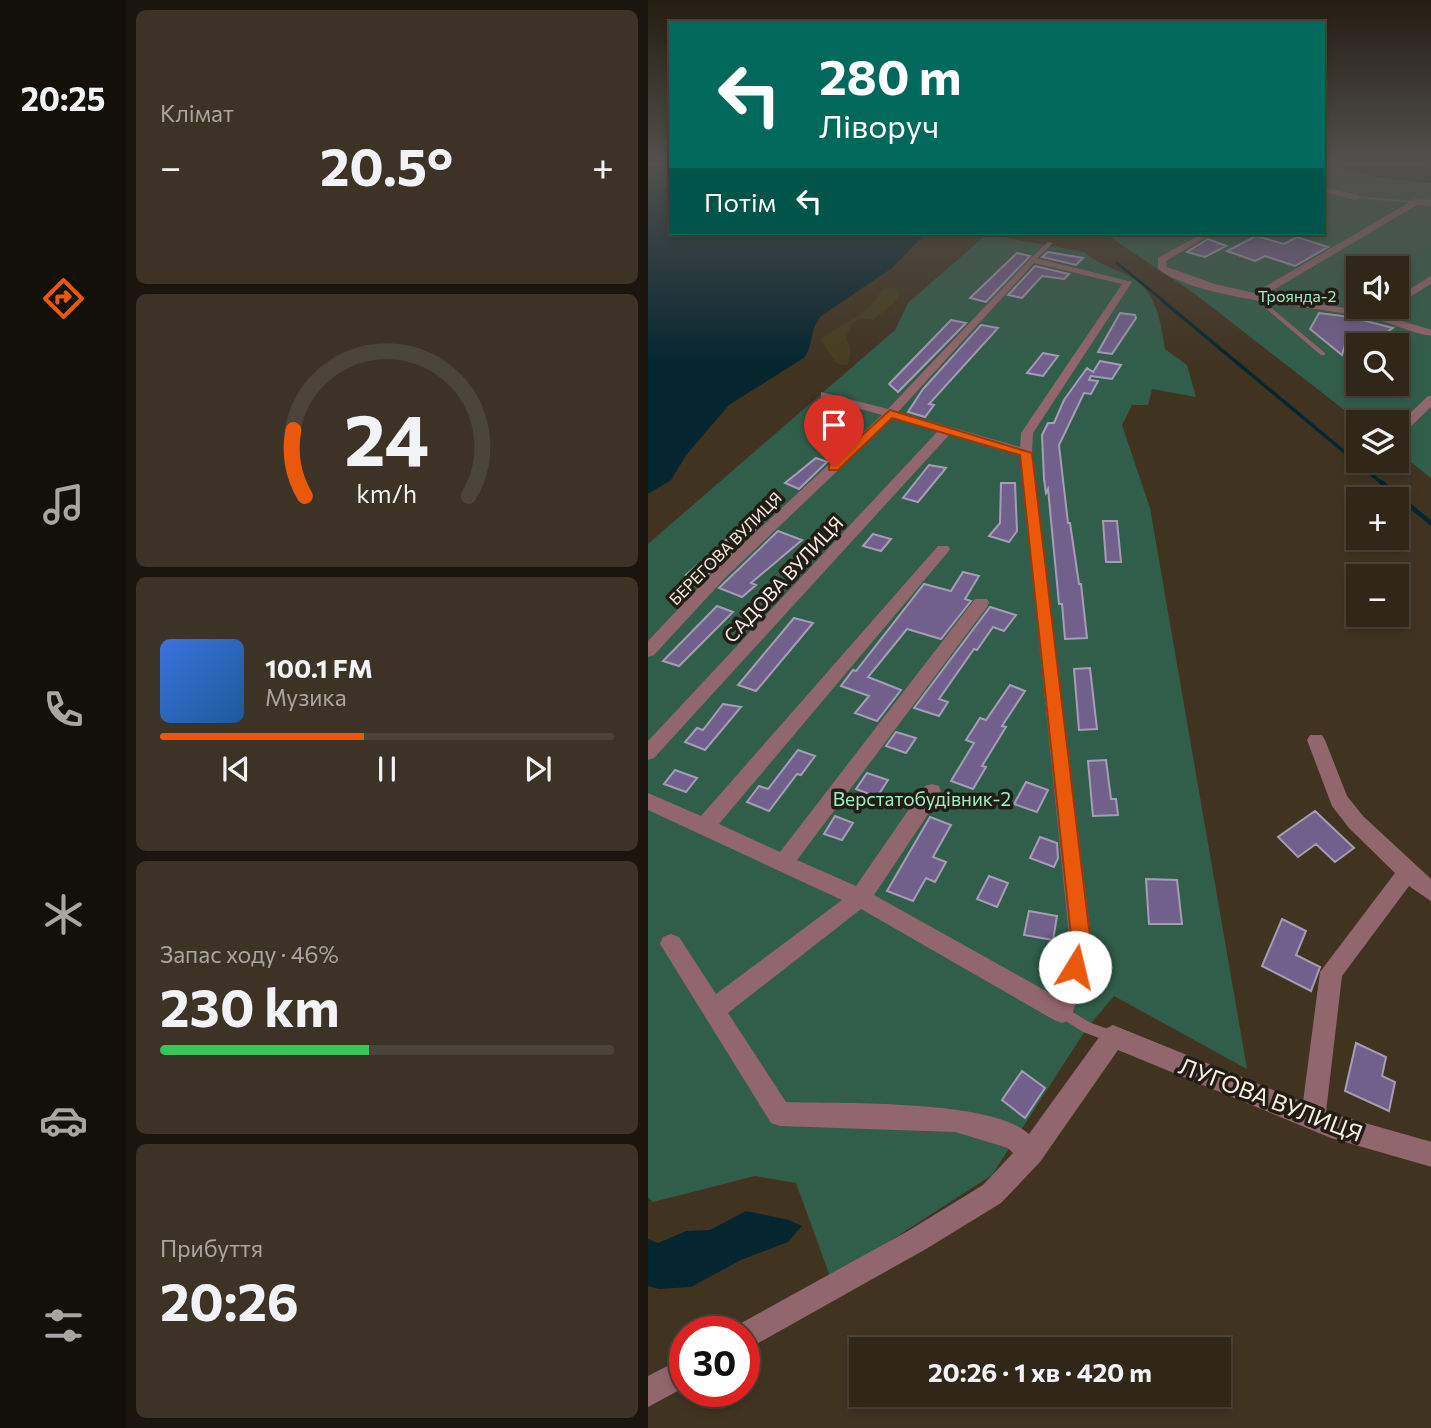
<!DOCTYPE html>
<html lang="uk">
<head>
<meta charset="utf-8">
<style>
	body { margin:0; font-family:Commissioner,sans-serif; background:#3c3326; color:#f1f3f6; height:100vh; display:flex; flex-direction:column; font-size:26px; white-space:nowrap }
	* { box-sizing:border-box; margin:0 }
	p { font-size:23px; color:#a8a5a2 }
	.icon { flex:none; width:38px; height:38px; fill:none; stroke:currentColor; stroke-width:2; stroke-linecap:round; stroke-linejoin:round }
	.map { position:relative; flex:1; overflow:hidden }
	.drawer { display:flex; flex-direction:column; gap:10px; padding:10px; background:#1a150e; width:522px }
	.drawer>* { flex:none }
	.top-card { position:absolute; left:21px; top:21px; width:656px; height:214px; border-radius:0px; box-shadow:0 4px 10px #0003,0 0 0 2px #4b4438; background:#00695c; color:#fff; overflow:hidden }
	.buttons { position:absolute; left:698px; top:256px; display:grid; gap:14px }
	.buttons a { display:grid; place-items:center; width:63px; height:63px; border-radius:0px; background:#302719; box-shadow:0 4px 10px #0003,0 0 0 2px #4b4438; font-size:35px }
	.speed { position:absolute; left:21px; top:1316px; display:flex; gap:14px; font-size:35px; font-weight:700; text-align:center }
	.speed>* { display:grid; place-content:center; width:91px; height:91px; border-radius:50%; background:#302719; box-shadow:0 4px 10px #0003,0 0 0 2px #4b4438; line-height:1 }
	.speed .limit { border:10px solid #d22; background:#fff; color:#111 }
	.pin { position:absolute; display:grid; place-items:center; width:60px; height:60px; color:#fff; margin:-72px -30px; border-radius:50% 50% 50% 0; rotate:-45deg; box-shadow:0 0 7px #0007 }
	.pin .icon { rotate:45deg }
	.me { position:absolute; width:77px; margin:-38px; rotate:9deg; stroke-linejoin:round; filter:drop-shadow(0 0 5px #0008) }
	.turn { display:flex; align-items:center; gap:24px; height:147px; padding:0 35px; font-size:32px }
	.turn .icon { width:91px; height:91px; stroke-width:2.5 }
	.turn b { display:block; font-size:49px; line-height:60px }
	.then { display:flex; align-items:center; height:66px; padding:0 35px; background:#0003; gap:14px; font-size:26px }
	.big { font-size:52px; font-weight:700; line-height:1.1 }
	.drawer .card { flex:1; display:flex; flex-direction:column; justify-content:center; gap:10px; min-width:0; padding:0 24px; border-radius:10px; background:#3c3326 }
	.drawer .dial { align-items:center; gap:0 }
	.dial svg { height:182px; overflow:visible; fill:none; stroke:#4b4438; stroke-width:7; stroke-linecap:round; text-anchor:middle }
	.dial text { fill:#f1f3f6; stroke:none }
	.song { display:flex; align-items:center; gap:21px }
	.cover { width:84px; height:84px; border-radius:10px; background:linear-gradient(135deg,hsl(220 70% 55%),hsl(210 70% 35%)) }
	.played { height:7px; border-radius:4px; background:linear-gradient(90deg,#ea580c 45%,#4b4438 45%) }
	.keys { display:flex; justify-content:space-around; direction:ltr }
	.heat { display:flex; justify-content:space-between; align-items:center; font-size:38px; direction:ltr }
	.charge { height:10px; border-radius:5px; background:linear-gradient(90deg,#34c759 46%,#4b4438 0) }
	.trip { position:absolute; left:201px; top:1337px; width:382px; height:70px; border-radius:0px; background:#302719; box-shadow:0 4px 10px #0003,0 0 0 2px #4b4438; font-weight:700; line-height:70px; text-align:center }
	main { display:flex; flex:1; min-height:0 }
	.dock { display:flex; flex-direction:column; width:126px; justify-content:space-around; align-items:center; background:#13100a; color:#a8a5a2 }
	.dock .icon { width:49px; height:49px }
	.dock .on { color:#ea580c }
	.dock b { font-size:32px; color:#f1f3f6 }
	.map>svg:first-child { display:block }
	.green { fill:#315e4b; fill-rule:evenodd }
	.sand { fill:#463e1e }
	.water { fill:#05262f }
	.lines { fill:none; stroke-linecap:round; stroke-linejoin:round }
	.stream-far2 { stroke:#05262f; stroke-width:2.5 }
	.stream-far1 { stroke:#05262f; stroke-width:3.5 }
	.stream { stroke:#05262f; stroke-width:4.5 }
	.building { fill:#71608b; stroke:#a59db5; stroke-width:2 }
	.service { fill:#92666d; fill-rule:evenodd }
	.minor { fill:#92666d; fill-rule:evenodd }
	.route { fill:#ea580c; stroke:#983908; stroke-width:2 }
	.labels { text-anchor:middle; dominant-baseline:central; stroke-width:7; stroke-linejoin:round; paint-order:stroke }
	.far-park-label { font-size:16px; fill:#9cf0ca; stroke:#221d14 }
	.far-street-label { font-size:16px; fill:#f7f0e4; stroke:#221d14 }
	.street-label { font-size:19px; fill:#f7f0e4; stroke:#221d14 }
	.park-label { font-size:19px; fill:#9cf0ca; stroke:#221d14 }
	.near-street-label { font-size:23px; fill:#f7f0e4; stroke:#221d14 }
</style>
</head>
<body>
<main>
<nav class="dock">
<b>20:25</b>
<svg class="icon on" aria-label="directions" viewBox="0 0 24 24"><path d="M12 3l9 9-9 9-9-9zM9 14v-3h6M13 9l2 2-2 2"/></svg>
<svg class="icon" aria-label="music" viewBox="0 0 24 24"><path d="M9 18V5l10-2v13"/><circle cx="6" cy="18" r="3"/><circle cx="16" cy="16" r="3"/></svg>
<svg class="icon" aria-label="phone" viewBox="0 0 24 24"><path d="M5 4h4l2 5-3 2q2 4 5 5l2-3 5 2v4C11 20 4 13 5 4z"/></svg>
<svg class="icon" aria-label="climate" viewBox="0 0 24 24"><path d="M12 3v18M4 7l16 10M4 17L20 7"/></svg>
<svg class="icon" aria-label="car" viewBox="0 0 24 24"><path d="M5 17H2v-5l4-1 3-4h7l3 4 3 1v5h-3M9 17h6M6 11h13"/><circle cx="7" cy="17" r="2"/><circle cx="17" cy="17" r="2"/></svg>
<svg class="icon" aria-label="filters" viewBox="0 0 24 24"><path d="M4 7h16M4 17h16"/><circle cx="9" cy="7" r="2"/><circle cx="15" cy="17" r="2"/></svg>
</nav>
<section class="drawer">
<div class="card"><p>Клімат</p>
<div class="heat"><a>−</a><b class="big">20.5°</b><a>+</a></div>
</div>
<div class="card dial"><svg viewBox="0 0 100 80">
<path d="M14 69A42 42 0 1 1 86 69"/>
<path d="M14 69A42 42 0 0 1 9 40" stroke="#ea580c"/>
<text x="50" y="56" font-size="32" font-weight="700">24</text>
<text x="50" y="72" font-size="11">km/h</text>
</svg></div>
<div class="card">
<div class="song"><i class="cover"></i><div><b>100.1 FM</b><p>Музика</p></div></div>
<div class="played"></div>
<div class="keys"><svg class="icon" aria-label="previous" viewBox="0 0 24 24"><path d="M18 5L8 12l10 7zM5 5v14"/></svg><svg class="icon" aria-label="pause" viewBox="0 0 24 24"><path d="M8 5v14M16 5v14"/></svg><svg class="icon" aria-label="next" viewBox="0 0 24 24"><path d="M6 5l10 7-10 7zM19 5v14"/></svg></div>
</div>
<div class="card"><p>Запас ходу · 46%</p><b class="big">230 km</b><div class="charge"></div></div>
<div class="card"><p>Прибуття</p><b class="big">20:26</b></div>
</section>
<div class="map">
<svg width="784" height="1428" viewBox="0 0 784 1428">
	<rect width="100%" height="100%" fill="#403421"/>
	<!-- green -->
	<path class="green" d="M676,164L735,178L783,183V478L749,451V422H712L547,294L456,233H676ZM710,268H749V306H710ZM710,345H749V383H710Z
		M339,234L436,252C451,265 469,269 486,279C509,293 513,325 517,349L539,365L548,397L504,389L500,405H484L474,425L502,508L599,1069L466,996L439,1028L344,1175L183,1279L148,1183L107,1176L5,1202L0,1197V544L247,330L260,303Z"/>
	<!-- sand -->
	<path class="sand" d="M249,288L252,294L246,303L225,320L210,318L202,326L198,339C204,350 204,354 199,365L189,364L172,339L216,312L236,289Z"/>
	<!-- water -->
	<path class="water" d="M0,164H23V233H278L244,268L173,316C162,328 166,343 157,357L81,405L39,454L23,480L0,494Z
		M677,164H783V183L735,178Z
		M98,1211L141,1220L154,1226L140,1242L93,1260L43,1287L11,1289L0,1286V1239L10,1243L38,1231L62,1230Z"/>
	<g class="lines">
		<!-- stream-far2 -->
		<path class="stream-far2" d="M469,263L518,303"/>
		<!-- stream-far1 -->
		<path class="stream-far1" d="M515,301L735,484"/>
		<!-- stream -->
		<path class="stream" d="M733,482L784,524"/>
	</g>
	<!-- building -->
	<path class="building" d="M608,236L636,244L649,237L680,247L647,266L617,256L607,261L579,251Z
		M560,239L578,246L557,257L539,252Z
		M400,252L435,258L428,265L394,257Z
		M369,253L382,256L338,302L322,298Z
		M387,266L421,274L416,279L394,276L374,298L360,295Z
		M472,313L487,315L488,318L464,354L450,352Z
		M671,313L702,317L745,328L735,335L698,341L694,355L662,329Z
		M303,320L318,323L250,392L241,384Z
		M333,325L350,328L281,404L286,405L277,417L260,412L275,389Z
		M395,353L410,356L395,376L379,373Z
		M452,361L473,365L464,379L443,376L441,380L450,381L443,394L436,393L411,445L420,523H422L431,584H433L439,638L417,639L414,604H411L400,489L398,493L396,479L394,435L400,423H406L416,400L439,368L445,372Z
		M176,422L208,433L195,446L160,435Z
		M168,458L179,462L151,489L137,483Z
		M281,465L298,468L270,502L255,498Z
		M353,483H367L369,531L361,542L341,536L352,523Z
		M100,521L112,525L53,581L38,575Z
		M455,521H469L473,562H458Z
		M130,531L154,540L103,583L108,585L94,597L71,588Z
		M225,534L243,539L233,551L215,546Z
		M315,572L331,576L317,599L323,601L293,639L259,629L220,677L253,690L229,721L207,713L221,696L193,686L205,670L208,671L276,584L303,591Z
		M69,606L85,612L31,666L15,661Z
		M342,607L368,615L356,631L345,627L329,650L326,649L291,699L300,702L291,716L266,708Z
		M146,618L165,623L108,691L90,685Z
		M442,668L449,729L431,730L426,669Z
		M362,685L377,691L354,726L358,727L334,766L338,767L325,789L303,781L326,743L318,740L332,718L338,720Z
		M75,704L93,707L57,750L37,742L49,728L55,730Z
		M248,732L268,738L258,753L238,746Z
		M150,750L167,756L153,775L149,774L121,811L99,802L111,786L120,789Z
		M458,760L463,799H468L470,815L445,816L440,761Z
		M27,770L49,778L38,792L16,784Z
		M219,773L240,780L229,797L208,789Z
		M378,782L400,790L389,812L366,804Z
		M667,811L706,848L687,862L668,844L650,857L630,837Z
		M187,816L205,823L194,840L176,834Z
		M282,817L303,825L285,857L298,862L287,882L278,878L265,901L239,891Z
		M392,837L409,843L410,858L406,867L382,858Z
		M341,876L360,883L349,907L329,899Z
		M498,879L529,880L534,924H501Z
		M381,911L409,916L405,940L376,935Z
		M634,919L658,931L648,955L672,967L663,991L614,966Z
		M708,1043L738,1057L734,1076L747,1082L741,1111L697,1091Z
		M374,1071L397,1088L377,1118L354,1100Z"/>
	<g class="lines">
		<!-- service -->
		<path class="service" d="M705,196L767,201L769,202L767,203L707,198Z
			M400,242L405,243L386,261H382V259Z
			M620,296L625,297L620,305L677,353V355H673L615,306L614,305Z
			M414,1006L443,1023L469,1032L470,1037L469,1042L464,1043L435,1032L410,1016L408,1012L410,1008Z"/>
		<!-- minor -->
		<path class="minor" d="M676,187L710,195L711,197L707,200L676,192Z
			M767,199L784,200V206L769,205L617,295L727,313L784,330V336C763,333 746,324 726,319C672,306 552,301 510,269V258L555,233H565L518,261L519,267L567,284L606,293Z
			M384,257L484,282L385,433L384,453L444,945L425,1012L422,1020L414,1023L406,1020L213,909L80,1013L138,1102C193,1104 343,1099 381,1134L457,1029L465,1025L655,1102L672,972L747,873L701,828L684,806L659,740L662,735H674L677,740L699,796L715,816L784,880V902L761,886L694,976L678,1112L784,1142V1167L683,1138L470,1050L392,1162L353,1203L278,1249L96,1351V1332H84L86,1327L260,1231L335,1185L365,1153L360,1148L307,1132L132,1126L123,1123L12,944L15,937L23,934L31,937L68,994L194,900L0,810V793L53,816L290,546H300L302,549L300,552L71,824L132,852L327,599H339L341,603L339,607L149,860L208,886L277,786L284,784L291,786L293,792L291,798L226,895L407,996L422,945L372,455L301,435L6,758L0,760V741L290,431L245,418L77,578L6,655L0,657V641L67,570L234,415L173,398V392L240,409ZM386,263L474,284L373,433L372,447L250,412Z
			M784,275V283L749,305V297Z
			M780,396H784V406L761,428H753V422Z
			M37,1357V1387L0,1407V1376Z"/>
	</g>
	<!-- sky -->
	<linearGradient id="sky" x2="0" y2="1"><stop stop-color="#231d12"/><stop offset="0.45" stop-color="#53504e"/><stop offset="1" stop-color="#53504e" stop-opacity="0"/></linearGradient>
	<rect width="784" height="364" fill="url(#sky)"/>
	<!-- route -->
	<path class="route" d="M242,410L384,453L443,945L434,974L427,977L420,974L417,967L424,945L372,455L244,418L190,470H181V465Z"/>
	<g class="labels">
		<!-- far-park labels -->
		<g class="far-park-label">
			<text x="649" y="295">Троянда-2</text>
		</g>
		<!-- far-street labels -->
		<g class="far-street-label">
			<text transform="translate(77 548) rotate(-45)">БЕРЕГОВА ВУЛИЦЯ</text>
		</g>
		<!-- street labels -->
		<g class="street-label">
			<text transform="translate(135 579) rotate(-47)">САДОВА ВУЛИЦЯ</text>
		</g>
		<!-- park labels -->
		<g class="park-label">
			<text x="274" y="798">Верстатобудівник-2</text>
		</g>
		<!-- near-street labels -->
		<g class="near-street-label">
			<text transform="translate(623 1099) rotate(21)">ЛУГОВА ВУЛИЦЯ</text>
		</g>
	</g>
</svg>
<div class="buttons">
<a><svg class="icon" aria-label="sound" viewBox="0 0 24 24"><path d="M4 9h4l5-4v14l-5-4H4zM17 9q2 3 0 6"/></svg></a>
<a><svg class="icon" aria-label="search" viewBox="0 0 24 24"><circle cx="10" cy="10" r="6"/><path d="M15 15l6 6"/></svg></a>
<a><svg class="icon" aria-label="layers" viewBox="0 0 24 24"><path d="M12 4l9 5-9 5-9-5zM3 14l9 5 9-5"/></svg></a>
<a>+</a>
<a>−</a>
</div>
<div class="speed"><div class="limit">30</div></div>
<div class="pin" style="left:186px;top:467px;background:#d93025"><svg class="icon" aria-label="arrive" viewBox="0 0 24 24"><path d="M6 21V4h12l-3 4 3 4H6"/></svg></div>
<svg class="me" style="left:427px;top:967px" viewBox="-20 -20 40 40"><circle r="19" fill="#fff"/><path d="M0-13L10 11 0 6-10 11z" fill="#ea580c"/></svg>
<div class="trip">20:26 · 1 хв · 420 m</div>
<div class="top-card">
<div class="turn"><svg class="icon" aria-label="left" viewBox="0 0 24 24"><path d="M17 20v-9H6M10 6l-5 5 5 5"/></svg><div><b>280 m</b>Ліворуч</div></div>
<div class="then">Потім<svg class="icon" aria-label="left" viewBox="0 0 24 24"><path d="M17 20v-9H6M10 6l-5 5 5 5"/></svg></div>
</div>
</div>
</main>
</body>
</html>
